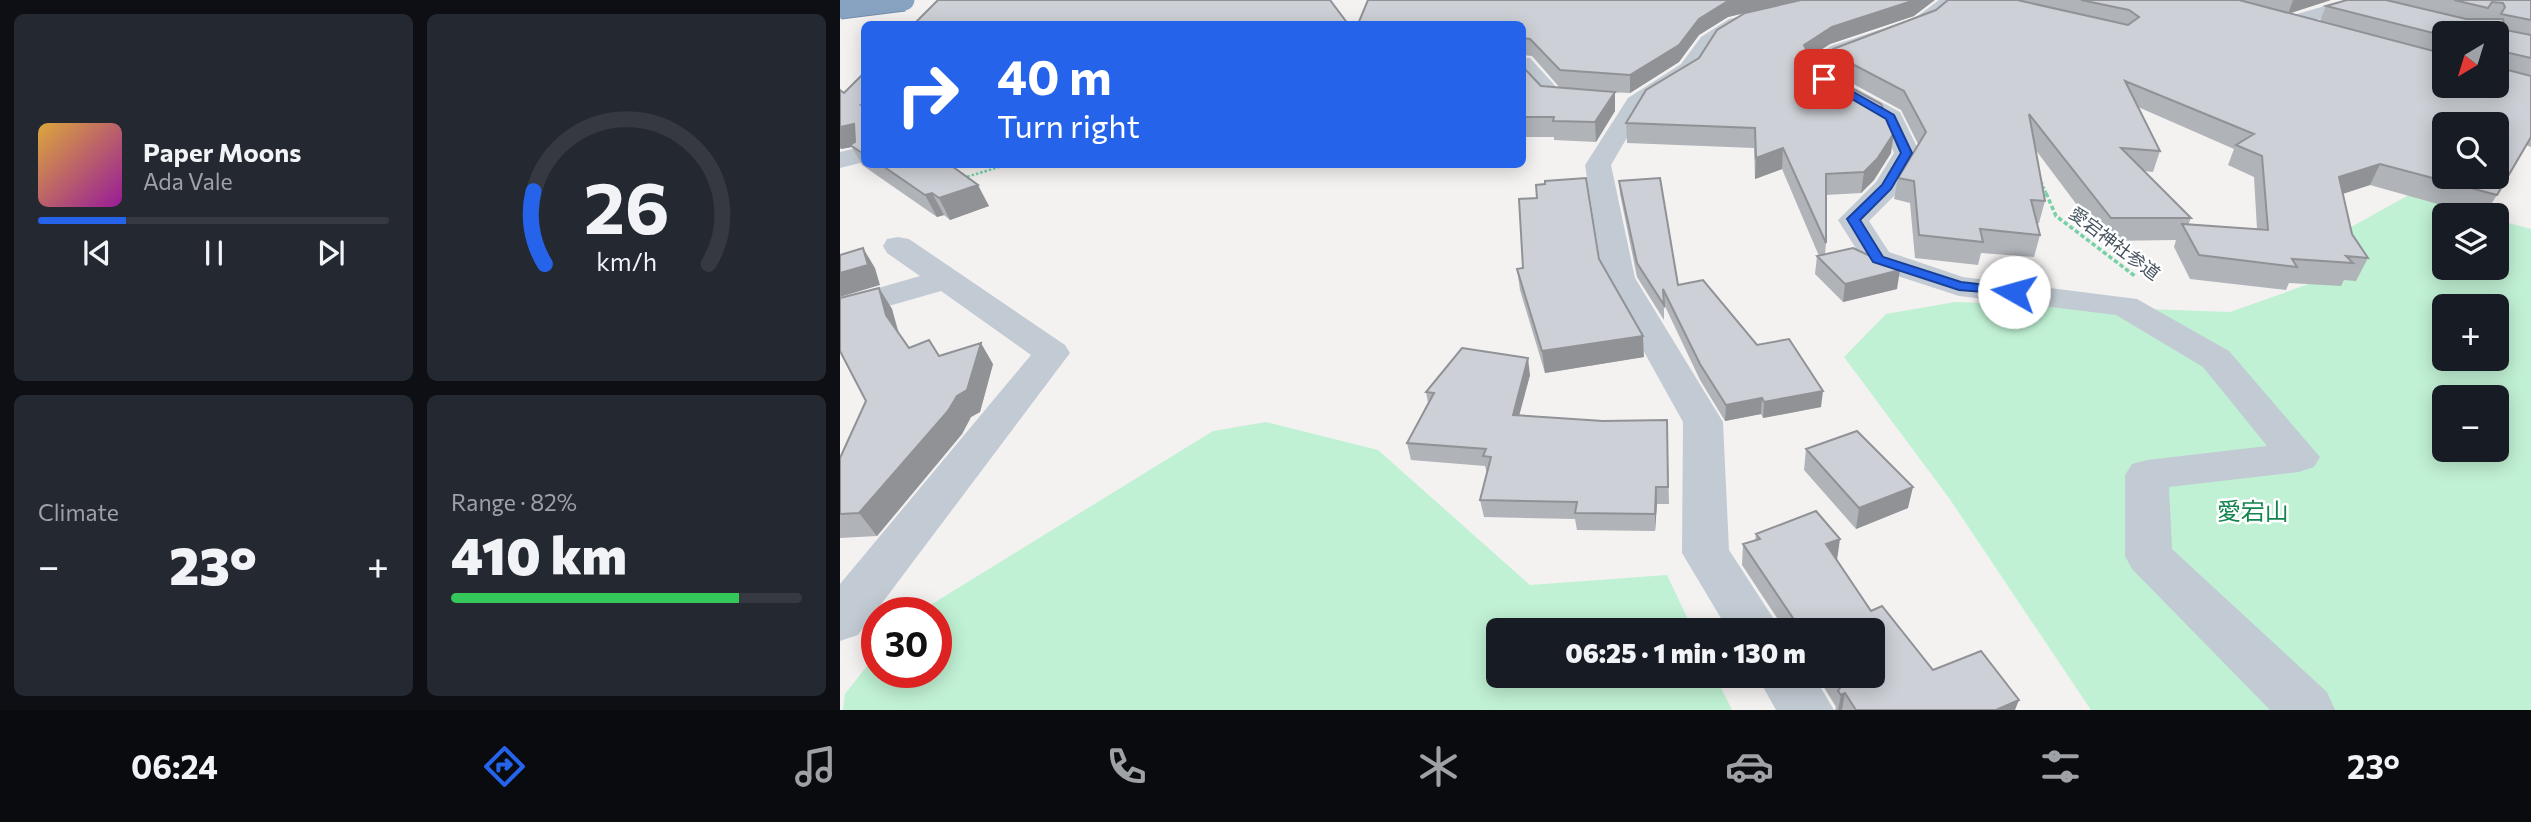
<!DOCTYPE html>
<html lang="en">
<head>
<meta charset="utf-8">
<style>
	body { margin:0; font-family:Commissioner,"Noto Sans JP",sans-serif; background:#242831; color:#f1f3f6; height:100vh; display:flex; flex-direction:column; font-size:26px; white-space:nowrap }
	* { box-sizing:border-box; margin:0 }
	p { font-size:23px; color:#9ea1a6 }
	.icon { flex:none; width:38px; height:38px; fill:none; stroke:currentColor; stroke-width:2; stroke-linecap:round; stroke-linejoin:round }
	.map { position:relative; flex:1; overflow:hidden }
	.details { display:flex; flex-direction:column; gap:14px; padding:14px; background:#0d0f14; width:840px }
	.details>* { flex:none }
	.banner { position:absolute; left:21px; top:21px; width:665px; height:147px; border-radius:10px; box-shadow:0 4px 18px #0003; background:#2563eb; color:#fff; overflow:hidden }
	.needle { width:46px; rotate:218deg }
	.controls { position:absolute; left:1592px; top:21px; display:grid; gap:14px }
	.controls a { display:grid; place-items:center; width:77px; height:77px; border-radius:10px; background:#171b24; box-shadow:0 4px 18px #0003; font-size:35px }
	.speed { position:absolute; left:21px; top:597px; display:flex; gap:14px; font-size:35px; font-weight:700; text-align:center }
	.speed>* { display:grid; place-content:center; width:91px; height:91px; border-radius:50%; background:#171b24; box-shadow:0 4px 18px #0003; line-height:1 }
	.speed .limit { border:10px solid #d22; background:#fff; color:#111 }
	.pin { position:absolute; display:grid; place-items:center; width:60px; height:60px; color:#fff; margin:-30px; border-radius:14px; box-shadow:0 4px 10px #0006 }
	.me { position:absolute; width:77px; margin:-38px; rotate:277deg; stroke-linejoin:round; filter:drop-shadow(0 0 5px #0008) }
	.turn { display:flex; align-items:center; gap:24px; height:147px; padding:0 21px; font-size:32px }
	.turn .icon { width:91px; height:91px; stroke-width:2.5 }
	.turn b { display:block; font-size:49px; line-height:60px }
	.big { font-size:52px; font-weight:800; line-height:1.1 }
	.details .card { flex:1; display:flex; flex-direction:column; justify-content:center; gap:10px; min-width:0; padding:0 24px; border-radius:10px; background:#242831 }
	.details .dial { align-items:center; gap:0 }
	.dial svg { height:182px; overflow:visible; fill:none; stroke:#363941; stroke-width:7; stroke-linecap:round; text-anchor:middle }
	.dial text { fill:#f1f3f6; stroke:none }
	.song { display:flex; align-items:center; gap:21px }
	.cover { width:84px; height:84px; border-radius:10px; background:linear-gradient(135deg,hsl(40 70% 55%),hsl(300 70% 35%)) }
	.played { height:7px; border-radius:4px; background:linear-gradient(90deg,#2563eb 25%,#363941 25%) }
	.keys { display:flex; justify-content:space-around; direction:ltr }
	.heat { display:flex; justify-content:space-between; align-items:center; font-size:38px; direction:ltr }
	.charge { height:10px; border-radius:5px; background:linear-gradient(90deg,#34c759 82%,#363941 0) }
	.details .tiles { flex:1; display:grid; gap:14px; grid-template-columns:repeat(2,1fr) }
	.trip { position:absolute; left:646px; top:618px; width:399px; height:70px; border-radius:10px; background:#171b24; box-shadow:0 4px 18px #0003; font-weight:800; line-height:70px; text-align:center }
	.dock { display:flex; height:112px; justify-content:space-around; align-items:center; background:#090b0e; color:#9ea1a6 }
	.dock .icon { width:49px; height:49px }
	.dock .on { color:#2563eb }
	.dock b { font-size:32px; color:#f1f3f6 }
	main { display:flex; flex:1; min-height:0 }
	.map>svg:first-child { display:block }
	.green { fill:#c0f1d4; fill-rule:evenodd }
	.lines { fill:none; stroke-linecap:round; stroke-linejoin:round }
	.path-far1 { stroke:#76d1a6; stroke-width:2.5; stroke-dasharray:2.5 2; stroke-linecap:butt }
	.path { stroke:#76d1a6; stroke-width:3.5; stroke-dasharray:4.5 2.5; stroke-linecap:butt }
	.minor { fill:#c2cbd3; fill-rule:evenodd }
	.motorway-bridge-casing { stroke:#738ead; stroke-width:23; stroke-linecap:butt }
	.motorway-bridge { stroke:#88a3c1; stroke-width:21 }
	.wall { fill:#b0b3b8; fill-rule:evenodd }
	.shaded-wall { fill:#909296 }
	.building { fill:#cdd0d6; stroke:#909296; stroke-width:2; fill-rule:evenodd }
	.route { fill:#2563eb; stroke:#184099; stroke-width:2 }
	.labels { text-anchor:middle; dominant-baseline:central; stroke-width:5; stroke-linejoin:round; paint-order:stroke }
	.far-street-label { font-size:18px; fill:#485460; stroke:#fff }
	.near-park-label { font-size:24px; fill:#15854f; stroke:#fff }
</style>
</head>
<body>
<main>
<section class="details">
<div class="tiles">
<div class="card">
<div class="song"><i class="cover"></i><div><b>Paper Moons</b><p>Ada Vale</p></div></div>
<div class="played"></div>
<div class="keys"><svg class="icon" aria-label="previous" viewBox="0 0 24 24"><path d="M18 5L8 12l10 7zM5 5v14"/></svg><svg class="icon" aria-label="pause" viewBox="0 0 24 24"><path d="M8 5v14M16 5v14"/></svg><svg class="icon" aria-label="next" viewBox="0 0 24 24"><path d="M6 5l10 7-10 7zM19 5v14"/></svg></div>
</div>
<div class="card dial"><svg viewBox="0 0 100 80">
<path d="M14 69A42 42 0 1 1 86 69"/>
<path d="M14 69A42 42 0 0 1 9 37" stroke="#2563eb"/>
<text x="50" y="56" font-size="32" font-weight="700">26</text>
<text x="50" y="72" font-size="11">km/h</text>
</svg></div>
<div class="card"><p>Climate</p>
<div class="heat"><a>−</a><b class="big">23°</b><a>+</a></div>
</div>
<div class="card"><p>Range · 82%</p><b class="big">410 km</b><div class="charge"></div></div>
</div>
</section>
<div class="map">
<svg width="1691" height="710" viewBox="0 0 1691 710">
	<rect width="100%" height="100%" fill="#f4f1f1"/>
	<!-- green -->
	<path class="green" d="M1569,195L1641,215H1605V268H1657V220L1691,229V710H1251L1109,498L1004,357L1046,314L1115,302L1390,312L1497,274L1511,227ZM1605,306H1657V359H1605ZM1605,397H1657V450H1605Z
		M426,422L538,450L690,585L827,575L853,630H658V676H875L892,710H3L5,694L37,653V672H96V612H79L373,431Z"/>
	<g class="lines">
		<!-- path-far1 -->
		<path class="path-far1" d="M514,24L524,23
			M1198,174L1207,195
			M123,178L169,164"/>
		<!-- path -->
		<path class="path" d="M1206,193L1216,216L1295,276"/>
		<!-- minor -->
		<path class="minor" d="M970,0H989L986,7L903,27L875,45L857,74L805,107L771,165L795,278L883,422L889,550L941,630H888L842,553L843,422L763,278L745,165L788,98L841,64L861,37L889,19Z
			M1099,0H1120C1089,40 1029,40 988,65L993,76L1060,112L1080,153L1057,193L1029,221L1049,252L1123,277L1297,299L1389,351L1480,457L1474,467L1459,472L1329,487L1332,549L1487,692L1495,710H1430L1292,569L1285,556V475L1292,464L1307,460L1427,446L1363,367L1276,315L1119,296L1027,266L998,220L1036,182L1054,153L1041,121L976,85L965,63L991,46L1075,18Z
			M1505,0H1533L1530,4L1447,29L1437,23L1440,19Z
			M682,57L690,58L720,91L754,95L758,100L754,105L746,107L705,103L682,77Z
			M24,146V162L0,168V152Z
			M58,237L69,239L225,345L230,353L18,635L0,641V584L191,355L101,291L0,320V299L80,276L47,253L43,246L47,239Z
			M917,676H974L994,710H936Z"/>
		<!-- motorway-bridge casing -->
		<g class="motorway-bridge-casing">
			<path id="motorway-bridge" d="M0,8L64,0"/>
		</g>
		<!-- motorway-bridge -->
		<use href="#motorway-bridge" class="motorway-bridge"/>
	</g>
	<!-- wall -->
	<path class="wall" d="M528,0H959L888,17L859,35L839,62L790,93L770,92H775V111L756,142L714,140V137H682V66L701,86L720,88L692,56L682,55V24Z
		M961,0L1074,16L990,44L970,57L976,69L1051,153L1034,180L1021,193L986,195V243L985,254L1057,289L1003,302L975,274L977,256H979L942,169L915,179L914,148L787,143L786,123Z
		M1108,0H1491L1449,13L1480,21L1486,6L1507,0H1691V147L1686,145L1645,215H1637L1530,185L1503,194L1512,234L1528,258L1516,281L1504,280L1501,286L1449,283L1446,290L1350,279L1334,247L1336,240L1264,241L1195,149L1205,201L1199,223H1197L1200,235L1194,257L1141,253L1138,265L1075,258L1070,203L1054,199L1058,178L1078,144L1061,110L995,74L991,66L993,49L1096,10ZM1605,33H1657L1605,86ZM1298,107L1394,149L1388,165L1414,177L1417,229L1348,225L1351,218L1304,171L1313,172L1320,151Z
		M24,73V164H109L149,206L110,220L104,215L97,217L22,165L12,147L1,149L0,148V90L4,93Z
		M779,181L838,285L917,345L981,407L923,418L921,414L885,421L860,380L824,304V320L797,277L780,194Z
		M759,259L804,357L705,373L680,290L677,269Z
		M39,288L52,309L59,333L69,348L99,356L153,364L140,412L131,417L122,434L37,536L0,538V458L26,401Z
		M690,375L679,415L763,421L827,420L829,504H817L815,531L737,530L735,519L644,517L640,500L647,473L645,466L571,460L567,443L588,403L586,392Z
		M966,449L1068,508L1016,529L964,470Z
		M916,534L997,560L1031,611L1093,670L1175,710H995L996,707L977,676H1032V630H945L902,565L903,544L915,541Z"/>
	<!-- shaded-wall -->
	<path class="shaded-wall" d="M892,0H959L888,17L859,35L839,62L790,93V75L859,19L888,1Z
		M1075,0H1095L1074,16L990,44L962,62L964,45L992,27Z
		M1453,0H1491L1448,14Z
		M775,92V111L756,142L755,122Z
		M14,124L24,142L10,145L12,147L1,149L0,147V127Z
		M1054,133L1051,153L1034,180L1021,193L1024,172Z
		M943,148L942,169L915,179L916,158Z
		M1540,164L1530,185L1489,198L1499,177Z
		M138,185L149,206L110,220L99,198Z
		M92,193L104,215L97,217L85,195Z
		M23,248L35,268L40,285L0,297V273Z
		M1060,270L1057,289L1003,302L1005,284Z
		M39,288L52,309L59,336L46,315Z
		M803,336L804,357L705,373L702,351Z
		M141,343L153,364L140,412L131,417L122,434L37,536L19,513Z
		M688,358L690,375L675,431L673,415Z
		M983,391L981,407L923,418L924,402Z
		M922,398L921,414L885,421L886,405Z
		M816,487L817,504L815,531V514Z
		M1073,487L1068,508L1016,529L1019,508Z
		M1000,539L997,560L986,544Z
		M1005,693L1002,710H998L1001,695Z
		M1179,700L1175,710H1156Z"/>
	<!-- building -->
	<path class="building" d="M98,0H490L508,24H74Z
		M528,0H892L888,1L859,19L839,45L790,75L720,70L690,39L682,38V24H518Z
		M961,0H1075L992,27L964,45L976,69L1041,104L1054,133L1037,159L1024,172L986,174V243L943,148L916,158L915,128L786,123L806,90L859,58L877,30L905,13Z
		M1108,0H1177L1288,25L1299,17L1289,10L1241,0H1399L1605,54V86H1657V33H1605V36L1486,6L1507,0H1546L1626,19H1663L1665,30L1691,35V58L1665,52L1664,69L1691,76V137L1657,195L1540,164L1499,177L1512,234L1528,258L1506,256L1513,263L1452,259L1457,267L1359,255L1342,224L1428,230L1422,156L1396,145L1414,134L1285,81L1320,151L1281,148L1351,218H1271L1189,114L1205,201L1191,200L1200,235L1140,229L1143,242L1079,235L1074,181L1058,178L1086,132L1064,91L997,56L993,49L1096,10ZM1605,124H1657V177H1605Z
		M1614,0H1691V20L1661,14L1665,7L1663,3L1652,2L1648,8Z
		M682,66L701,86L775,92L755,122L713,121L714,117H682Z
		M24,73V104L21,105L24,107V154L10,145L15,142L14,124L0,127V90L4,93Z
		M40,164H109L138,185L99,198L92,193L85,195Z
		M746,178L759,259L803,336L702,351L677,269L683,268L679,199L697,198L696,185L705,184V181Z
		M820,178L838,285L863,280L917,345L949,339L983,391L924,402L922,398L886,405L860,364L823,289L824,305L797,263L779,181Z
		M23,248L28,265L0,273V255Z
		M1013,248L1060,270L1005,284L977,256Z
		M39,288L46,315L69,348L89,340L99,356L141,343L127,390L117,396L108,411L19,513L0,514V458L26,401L0,351V298Z
		M622,348L688,358L673,415L763,421L827,420L828,487H816L815,514L735,513L737,502L640,500L651,457L643,456L646,449L567,443L594,393L586,392Z
		M1017,431L1073,487L1019,508L966,449Z
		M976,511L1000,539L986,544L1031,611L1042,606L1093,670L1141,651L1179,700L1156,710H1016L1005,693L1001,695L998,691L1000,688L993,676H1032V630H961L903,544L920,539L916,534Z"/>
	<!-- route -->
	<path class="route" d="M981,77H987L1054,115L1072,153L1051,189L1020,220L1043,257L1121,282L1180,289L1182,292L1180,295L1119,290L1033,262L1007,219L1042,185L1061,153L1046,119L981,81Z"/>
	<g class="labels">
		<!-- far-street labels -->
		<g class="far-street-label">
			<text transform="translate(1275 243) rotate(37)">愛宕神社参道</text>
		</g>
		<!-- near-park labels -->
		<g class="near-park-label">
			<text x="1413" y="510">愛宕山</text>
		</g>
	</g>
</svg>
<div class="controls">
<a><svg class="needle" viewBox="-14 -14 28 28"><path d="M0-13l5 13h-10z" fill="#e53935"/><path d="M0 13l5-13h-10z" fill="#9ea1a6"/></svg></a>
<a><svg class="icon" aria-label="search" viewBox="0 0 24 24"><circle cx="10" cy="10" r="6"/><path d="M15 15l6 6"/></svg></a>
<a><svg class="icon" aria-label="layers" viewBox="0 0 24 24"><path d="M12 4l9 5-9 5-9-5zM3 14l9 5 9-5"/></svg></a>
<a>+</a>
<a>−</a>
</div>
<div class="speed"><div class="limit">30</div></div>
<div class="pin" style="left:984px;top:79px;background:#d93025"><svg class="icon" aria-label="arrive" viewBox="0 0 24 24"><path d="M6 21V4h12l-3 4 3 4H6"/></svg></div>
<svg class="me" style="left:1174px;top:292px" viewBox="-20 -20 40 40"><circle r="19" fill="#fff"/><path d="M0-13L10 11 0 6-10 11z" fill="#2563eb"/></svg>
<div class="trip">06:25 · 1 min · 130 m</div>
<div class="banner">
<div class="turn"><svg class="icon" aria-label="right" viewBox="0 0 24 24"><path d="M7 20v-9h11M14 6l5 5-5 5"/></svg><div><b>40 m</b>Turn right</div></div>
</div>
</div>
</main>
<nav class="dock">
<b>06:24</b>
<svg class="icon on" aria-label="directions" viewBox="0 0 24 24"><path d="M12 3l9 9-9 9-9-9zM9 14v-3h6M13 9l2 2-2 2"/></svg>
<svg class="icon" aria-label="music" viewBox="0 0 24 24"><path d="M9 18V5l10-2v13"/><circle cx="6" cy="18" r="3"/><circle cx="16" cy="16" r="3"/></svg>
<svg class="icon" aria-label="phone" viewBox="0 0 24 24"><path d="M5 4h4l2 5-3 2q2 4 5 5l2-3 5 2v4C11 20 4 13 5 4z"/></svg>
<svg class="icon" aria-label="climate" viewBox="0 0 24 24"><path d="M12 3v18M4 7l16 10M4 17L20 7"/></svg>
<svg class="icon" aria-label="car" viewBox="0 0 24 24"><path d="M5 17H2v-5l4-1 3-4h7l3 4 3 1v5h-3M9 17h6M6 11h13"/><circle cx="7" cy="17" r="2"/><circle cx="17" cy="17" r="2"/></svg>
<svg class="icon" aria-label="filters" viewBox="0 0 24 24"><path d="M4 7h16M4 17h16"/><circle cx="9" cy="7" r="2"/><circle cx="15" cy="17" r="2"/></svg>
<b>23°</b>
</nav>
</body>
</html>
